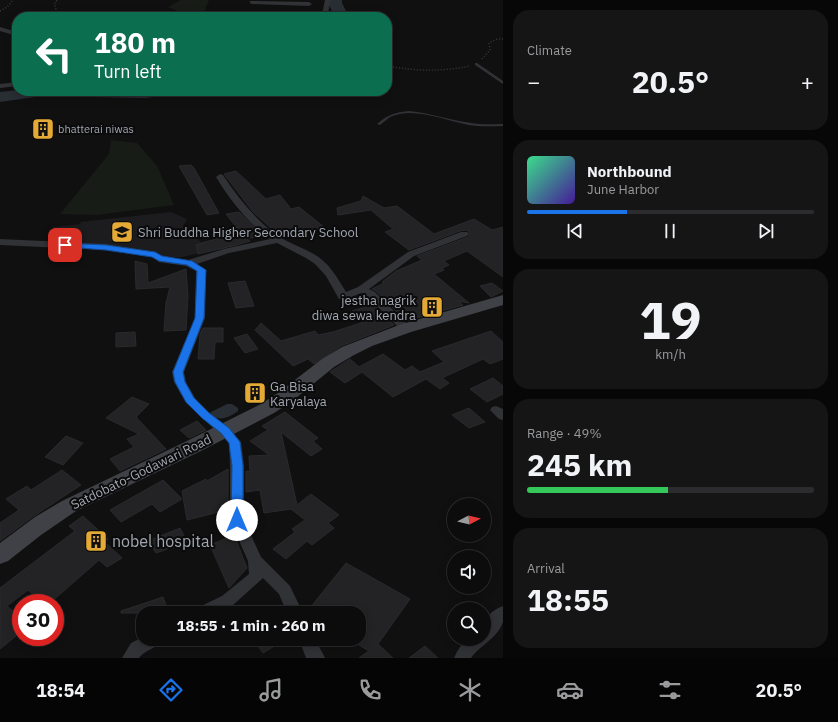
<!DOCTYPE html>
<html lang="en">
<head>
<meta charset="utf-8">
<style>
	body { margin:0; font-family:"IBM Plex Sans",sans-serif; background:#151516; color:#f1f3f6; height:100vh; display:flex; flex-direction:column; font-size:15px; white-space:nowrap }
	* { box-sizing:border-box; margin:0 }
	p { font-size:13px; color:#9a9b9d }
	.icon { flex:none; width:22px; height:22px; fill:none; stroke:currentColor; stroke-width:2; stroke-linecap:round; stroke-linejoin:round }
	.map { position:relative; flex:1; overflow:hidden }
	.drawer { display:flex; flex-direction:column; gap:10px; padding:10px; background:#070707; width:335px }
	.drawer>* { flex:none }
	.guide { position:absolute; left:12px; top:12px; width:380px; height:84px; border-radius:16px; box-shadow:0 2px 10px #0003,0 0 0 1px #2c2c2e; background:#0b6e4f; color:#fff; overflow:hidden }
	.needle { width:26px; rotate:83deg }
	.buttons { position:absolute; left:447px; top:498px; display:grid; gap:8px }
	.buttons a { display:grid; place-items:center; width:44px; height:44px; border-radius:50%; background:#0c0c0d; box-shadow:0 2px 10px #0003,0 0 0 1px #2c2c2e; font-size:20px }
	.speed { position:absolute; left:12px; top:594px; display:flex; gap:8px; font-size:20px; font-weight:700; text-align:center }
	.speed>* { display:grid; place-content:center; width:52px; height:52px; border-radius:50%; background:#0c0c0d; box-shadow:0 2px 10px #0003,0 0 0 1px #2c2c2e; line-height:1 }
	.speed .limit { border:6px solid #d22; background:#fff; color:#111 }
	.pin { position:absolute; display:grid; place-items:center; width:34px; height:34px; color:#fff; margin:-17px; border-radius:8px; box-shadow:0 2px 6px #0006 }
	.me { position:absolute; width:44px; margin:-22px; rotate:0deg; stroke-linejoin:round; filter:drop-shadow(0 0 3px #0008) }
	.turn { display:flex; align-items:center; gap:14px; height:84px; padding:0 16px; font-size:18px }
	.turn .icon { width:52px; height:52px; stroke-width:2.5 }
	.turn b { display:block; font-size:28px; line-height:34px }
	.big { font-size:30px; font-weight:700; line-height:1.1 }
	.drawer .widget { flex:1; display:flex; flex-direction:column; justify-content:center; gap:6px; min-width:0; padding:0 14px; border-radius:16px; background:#151516 }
	.drawer .dial { align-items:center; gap:0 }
	.dial b { font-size:52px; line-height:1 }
	.song { display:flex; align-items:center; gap:12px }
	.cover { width:48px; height:48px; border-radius:6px; background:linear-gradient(135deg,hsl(150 70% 55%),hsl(260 70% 35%)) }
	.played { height:4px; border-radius:2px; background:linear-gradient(90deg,#1a73e8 35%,#2c2c2e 35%) }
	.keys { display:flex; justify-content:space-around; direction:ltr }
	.heat { display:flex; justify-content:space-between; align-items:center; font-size:22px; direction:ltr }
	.charge { height:6px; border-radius:3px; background:linear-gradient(90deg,#34c759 49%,#2c2c2e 0) }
	.trip { position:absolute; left:136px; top:606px; width:230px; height:40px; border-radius:16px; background:#0c0c0d; box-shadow:0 2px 10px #0003,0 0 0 1px #2c2c2e; font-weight:700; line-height:40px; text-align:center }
	.menu { display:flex; height:64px; justify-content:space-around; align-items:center; background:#050505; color:#9a9b9d }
	.menu .icon { width:28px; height:28px }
	.menu .on { color:#1a73e8 }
	.menu b { font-size:18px; color:#f1f3f6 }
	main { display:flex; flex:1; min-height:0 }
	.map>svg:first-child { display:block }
	.built { fill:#1c1c1e }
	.green { fill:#171c17 }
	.water { fill:#282e34 }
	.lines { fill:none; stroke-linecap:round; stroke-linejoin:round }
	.river { fill:#282e34; fill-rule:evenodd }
	.building { fill:#232325; stroke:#2a2a2d }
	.path { stroke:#37393d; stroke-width:1.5; stroke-dasharray:1 2; stroke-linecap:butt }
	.lane { fill:#313236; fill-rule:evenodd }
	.street { fill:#313236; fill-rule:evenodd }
	.secondary { fill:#3f4146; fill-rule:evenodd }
	.route { fill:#1a73e8; stroke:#114b97 }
	.labels { text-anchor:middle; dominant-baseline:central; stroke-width:4; stroke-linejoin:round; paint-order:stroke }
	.far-poi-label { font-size:11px; fill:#a2a7b1; stroke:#0b0b0c; text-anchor:start }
	.poi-label { font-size:13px; fill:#a2a7b1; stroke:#0b0b0c; text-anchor:start }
	.street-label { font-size:13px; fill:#a2a7b1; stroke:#0b0b0c }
	.near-poi-label { font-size:16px; fill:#a2a7b1; stroke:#0b0b0c; text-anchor:start }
</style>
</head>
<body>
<main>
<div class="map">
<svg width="503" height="658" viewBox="0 0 503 658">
	<rect width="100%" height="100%" fill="#101011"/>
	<!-- built -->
	<path class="built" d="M171,212L187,219L183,226L201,242L210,240L218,249L182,257H158L155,255H138L57,245L53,227L81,224L80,222Z"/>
	<!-- green -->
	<path class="green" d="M181,0H209L202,17H192L168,7Z
		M111,140L137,143L157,166L174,205L96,215L60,214L109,154Z"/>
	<!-- water -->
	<path class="water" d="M227,404H232L238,408V411C228,418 220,422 210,414L211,412Z"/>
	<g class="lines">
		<!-- river -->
		<path class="river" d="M330,0H342V3L349,17H335L328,3Z
			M17,90V91H172L170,94L146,98L42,96L0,102V92Z"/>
	</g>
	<!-- building -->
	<path class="building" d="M191,165L194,168L219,213L207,215L179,166Z
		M236,171L266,199L280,195L291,209L299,207L324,227L282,236L279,235L253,212L224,174Z
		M363,196L384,208L397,206L434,234L474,219L492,230L503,227V277L467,251L444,261L449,265L442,268L444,270L434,274L469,303L458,301L463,305L406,321L376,291L372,289L384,283L382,282L396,271L422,260L417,256L468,237L470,234L467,230L460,231L409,250L385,232L393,229L371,210L338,215L337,208L361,201Z
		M239,212L263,235L247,239L250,241L237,245L198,254L196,245L240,232L226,214Z
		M135,261L147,264L148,283L186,269L188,296L186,330L164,331L166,303L170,287L136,289Z
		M245,281L254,306L236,308L228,283Z
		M492,283L503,291L491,297L480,286Z
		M362,295L366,297L394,325L341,346L314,364L308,359L293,366L255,330L261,323L281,341L315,331L318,335L333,332L364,322L352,311L365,307L355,297Z
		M203,328H223V342H215L214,359H198L200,334Z
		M491,331L503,342V359L490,364L483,359L442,378L449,383L440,389L426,379L393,397L362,372L345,383L330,372L350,359L359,367L383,354L405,370L412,366L420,372L444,362L432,351Z
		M135,332L136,346L116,347V333Z
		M247,334L258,349L245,353L234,338Z
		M493,378L503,386V394L487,402L470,389Z
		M132,397L149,404L136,417L166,449L120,471L110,459L134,447L127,439L139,434L106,418Z
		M469,408L485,422L469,428L452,415Z
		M285,412L318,438L313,441L322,449L311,456L281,432L297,505L311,494L339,515L328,523L334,528L312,545L307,541L286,559L273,549L295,532L292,529L305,520L291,509L264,513L260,490L246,492V471L250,472L249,456L269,455L250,441L268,430L262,426Z
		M197,421L206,430L189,438L180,430Z
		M66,436L83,443L63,465L45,457Z
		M228,469V512L215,513L187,520L182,491L206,479L207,481Z
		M62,470L81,485L34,516L0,541V523L19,510L6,499L27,486L31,490Z
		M163,480L182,499L160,512L152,504L121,522L110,510Z
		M83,516L108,539L105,542L122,558L107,567L99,560L50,603H43L28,590L7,606L21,618V632L0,649V588L75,531L69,526Z
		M180,528L187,542L156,553L148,541Z
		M234,535L247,568L229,588L210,545Z
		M346,563L410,599L378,644L393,658H359L369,651L359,645V613H306Z
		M163,597L169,613H121V611Z
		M253,639H286L263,653Z
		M425,646L438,658H409Z"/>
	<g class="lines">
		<!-- path -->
		<path class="path" d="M56,0H58L55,2V7L60,17
			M0,11L7,7L13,0
			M482,59L490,50L489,43L497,39H503
			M387,66C415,71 442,72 470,66"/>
		<!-- lane -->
		<path class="lane" d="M475,63H477L503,81V84L475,65Z
			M409,111C430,113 450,120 471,123C482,125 492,124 503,124V126C492,126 480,127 469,125C445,121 414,106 390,117C387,119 384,122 380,125L377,124C387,115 396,112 409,111Z"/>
		<!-- street -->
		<path class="street" d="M325,0H331L327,17L249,15L246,13L249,11L322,14Z
			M250,1L309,2L312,4L309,6L252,4L250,3Z
			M0,27L17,32V36L0,31Z
			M17,82V86L0,88V84Z
			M220,174L223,175C237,196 253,217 274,233C286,242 299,246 312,253C328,261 337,277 346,292L358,287L408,252L461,232H467L469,234L467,236L414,256L369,289L375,292L409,326L410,328L409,330H401L367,296L361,293L347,299H339L326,276L315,264L306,258L277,243L229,253L197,264L206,270L205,318L184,372L186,382L195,398L209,412L229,428L241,442L244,466V520L261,557L290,586L303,613H287L279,594L263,578L232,606L218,613H195L197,608L222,596L249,574L248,561L230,520V466L229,443L186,403L174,382L172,372L195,318L196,271L186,266L159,262L152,257L106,250L0,245V239L106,244L155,252L162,256L188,260L224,249L270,239C248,223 230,200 216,177Z
			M496,406L503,409V420L499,419L490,410L492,407Z
			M503,606C503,611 503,618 503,622C497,639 480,645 471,658H454C462,641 466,639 484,639C484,623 486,612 503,606Z
			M143,637V639H162C158,649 145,649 139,658H122L131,643Z
			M299,639H315C318,646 322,651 325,658H306Z"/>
		<!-- secondary -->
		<path class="secondary" d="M503,295V305L411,332L372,346L354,355L334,367L291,402L274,413L203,450L76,511L41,535L8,561L0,564V543L35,517L62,501L189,440L261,404L278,393L322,359L342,347L399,325Z"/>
	</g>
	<!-- route -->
	<path class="route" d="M62,243L106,245L155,252L162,256L192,261L206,270L204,318L183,372L185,382L194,398L209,413L229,428L240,442L243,466V520L241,523L237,525L233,523L231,520L232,466L229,443L221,433L202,418L186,402L175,382L173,372L195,318L197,271L187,265L159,261L152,257L106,250L65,247L61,245Z"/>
	<!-- icons -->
	<defs>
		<g id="building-square" transform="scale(1.15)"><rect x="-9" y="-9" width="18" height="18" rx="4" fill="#e4aa35" stroke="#0b0b0c"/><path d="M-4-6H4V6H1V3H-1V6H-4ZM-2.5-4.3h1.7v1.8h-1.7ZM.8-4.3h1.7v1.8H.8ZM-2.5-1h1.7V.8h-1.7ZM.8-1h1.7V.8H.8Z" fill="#111"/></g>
		<g id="school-square" transform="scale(1.15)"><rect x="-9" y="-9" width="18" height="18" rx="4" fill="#e4aa35" stroke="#0b0b0c"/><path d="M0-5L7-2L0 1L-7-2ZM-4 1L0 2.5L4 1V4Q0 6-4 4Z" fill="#111"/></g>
	</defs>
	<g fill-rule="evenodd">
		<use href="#building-square" x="43" y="129"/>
		<use href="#school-square" x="122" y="232"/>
		<use href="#building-square" x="432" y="307"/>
		<use href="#building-square" x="255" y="393"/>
		<use href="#building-square" x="96" y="541"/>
	</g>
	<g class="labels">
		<!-- far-poi labels -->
		<g class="far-poi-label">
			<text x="58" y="129">bhatterai niwas</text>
		</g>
		<!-- poi labels -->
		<g class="poi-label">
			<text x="138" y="232">Shri Buddha Higher Secondary School</text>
			<text x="416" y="300" text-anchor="end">jestha nagrik<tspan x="416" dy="15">diwa sewa kendra</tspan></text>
			<text x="270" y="386">Ga Bisa<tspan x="270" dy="15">Karyalaya</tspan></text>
		</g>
		<!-- street labels -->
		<g class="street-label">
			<text transform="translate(141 472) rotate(-26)">Satdobato-Godawari Road</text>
		</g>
		<!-- near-poi labels -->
		<g class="near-poi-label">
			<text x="112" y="541">nobel hospital</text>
		</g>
	</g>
</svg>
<div class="buttons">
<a><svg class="needle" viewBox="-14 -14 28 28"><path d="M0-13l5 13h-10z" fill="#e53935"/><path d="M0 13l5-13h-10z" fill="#9a9b9d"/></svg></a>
<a><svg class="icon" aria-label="sound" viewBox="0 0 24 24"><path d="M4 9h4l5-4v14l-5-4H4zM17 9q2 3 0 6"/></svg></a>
<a><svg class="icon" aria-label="search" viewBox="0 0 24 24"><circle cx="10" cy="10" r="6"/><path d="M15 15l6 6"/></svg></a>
</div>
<div class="speed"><div class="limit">30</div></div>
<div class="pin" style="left:65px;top:245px;background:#d93025"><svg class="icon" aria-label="arrive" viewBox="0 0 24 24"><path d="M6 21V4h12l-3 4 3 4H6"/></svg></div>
<svg class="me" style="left:237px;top:520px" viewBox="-20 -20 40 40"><circle r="19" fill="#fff"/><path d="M0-13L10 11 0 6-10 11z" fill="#1a73e8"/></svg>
<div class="trip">18:55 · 1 min · 260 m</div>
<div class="guide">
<div class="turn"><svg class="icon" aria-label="left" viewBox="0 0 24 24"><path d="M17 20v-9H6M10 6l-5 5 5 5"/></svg><div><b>180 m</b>Turn left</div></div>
</div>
</div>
<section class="drawer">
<div class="widget"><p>Climate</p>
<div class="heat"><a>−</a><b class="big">20.5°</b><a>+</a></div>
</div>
<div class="widget">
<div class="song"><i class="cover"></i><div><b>Northbound</b><p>June Harbor</p></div></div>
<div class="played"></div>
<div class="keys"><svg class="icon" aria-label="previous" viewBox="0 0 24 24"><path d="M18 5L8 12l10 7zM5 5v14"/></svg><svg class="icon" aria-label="pause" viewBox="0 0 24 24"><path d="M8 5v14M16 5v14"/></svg><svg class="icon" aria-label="next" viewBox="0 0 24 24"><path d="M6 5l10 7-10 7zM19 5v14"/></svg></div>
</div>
<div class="widget dial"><b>19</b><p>km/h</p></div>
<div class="widget"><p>Range · 49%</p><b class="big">245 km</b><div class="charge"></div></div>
<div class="widget"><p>Arrival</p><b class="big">18:55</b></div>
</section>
</main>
<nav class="menu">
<b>18:54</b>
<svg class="icon on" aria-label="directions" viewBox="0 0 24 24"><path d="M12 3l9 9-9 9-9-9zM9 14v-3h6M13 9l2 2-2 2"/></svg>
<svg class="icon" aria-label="music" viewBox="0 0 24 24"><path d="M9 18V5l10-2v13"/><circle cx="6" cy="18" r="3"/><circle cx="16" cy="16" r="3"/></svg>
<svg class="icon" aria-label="phone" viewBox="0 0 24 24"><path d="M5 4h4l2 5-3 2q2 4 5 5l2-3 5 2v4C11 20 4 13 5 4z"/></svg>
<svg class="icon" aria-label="climate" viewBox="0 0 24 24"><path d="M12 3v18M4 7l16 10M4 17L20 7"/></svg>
<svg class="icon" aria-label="car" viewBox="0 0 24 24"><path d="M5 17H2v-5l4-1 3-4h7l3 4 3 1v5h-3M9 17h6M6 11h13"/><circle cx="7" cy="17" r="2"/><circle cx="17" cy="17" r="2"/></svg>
<svg class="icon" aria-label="filters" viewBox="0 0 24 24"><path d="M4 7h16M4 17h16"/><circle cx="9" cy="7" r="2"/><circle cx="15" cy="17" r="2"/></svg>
<b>20.5°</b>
</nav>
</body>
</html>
